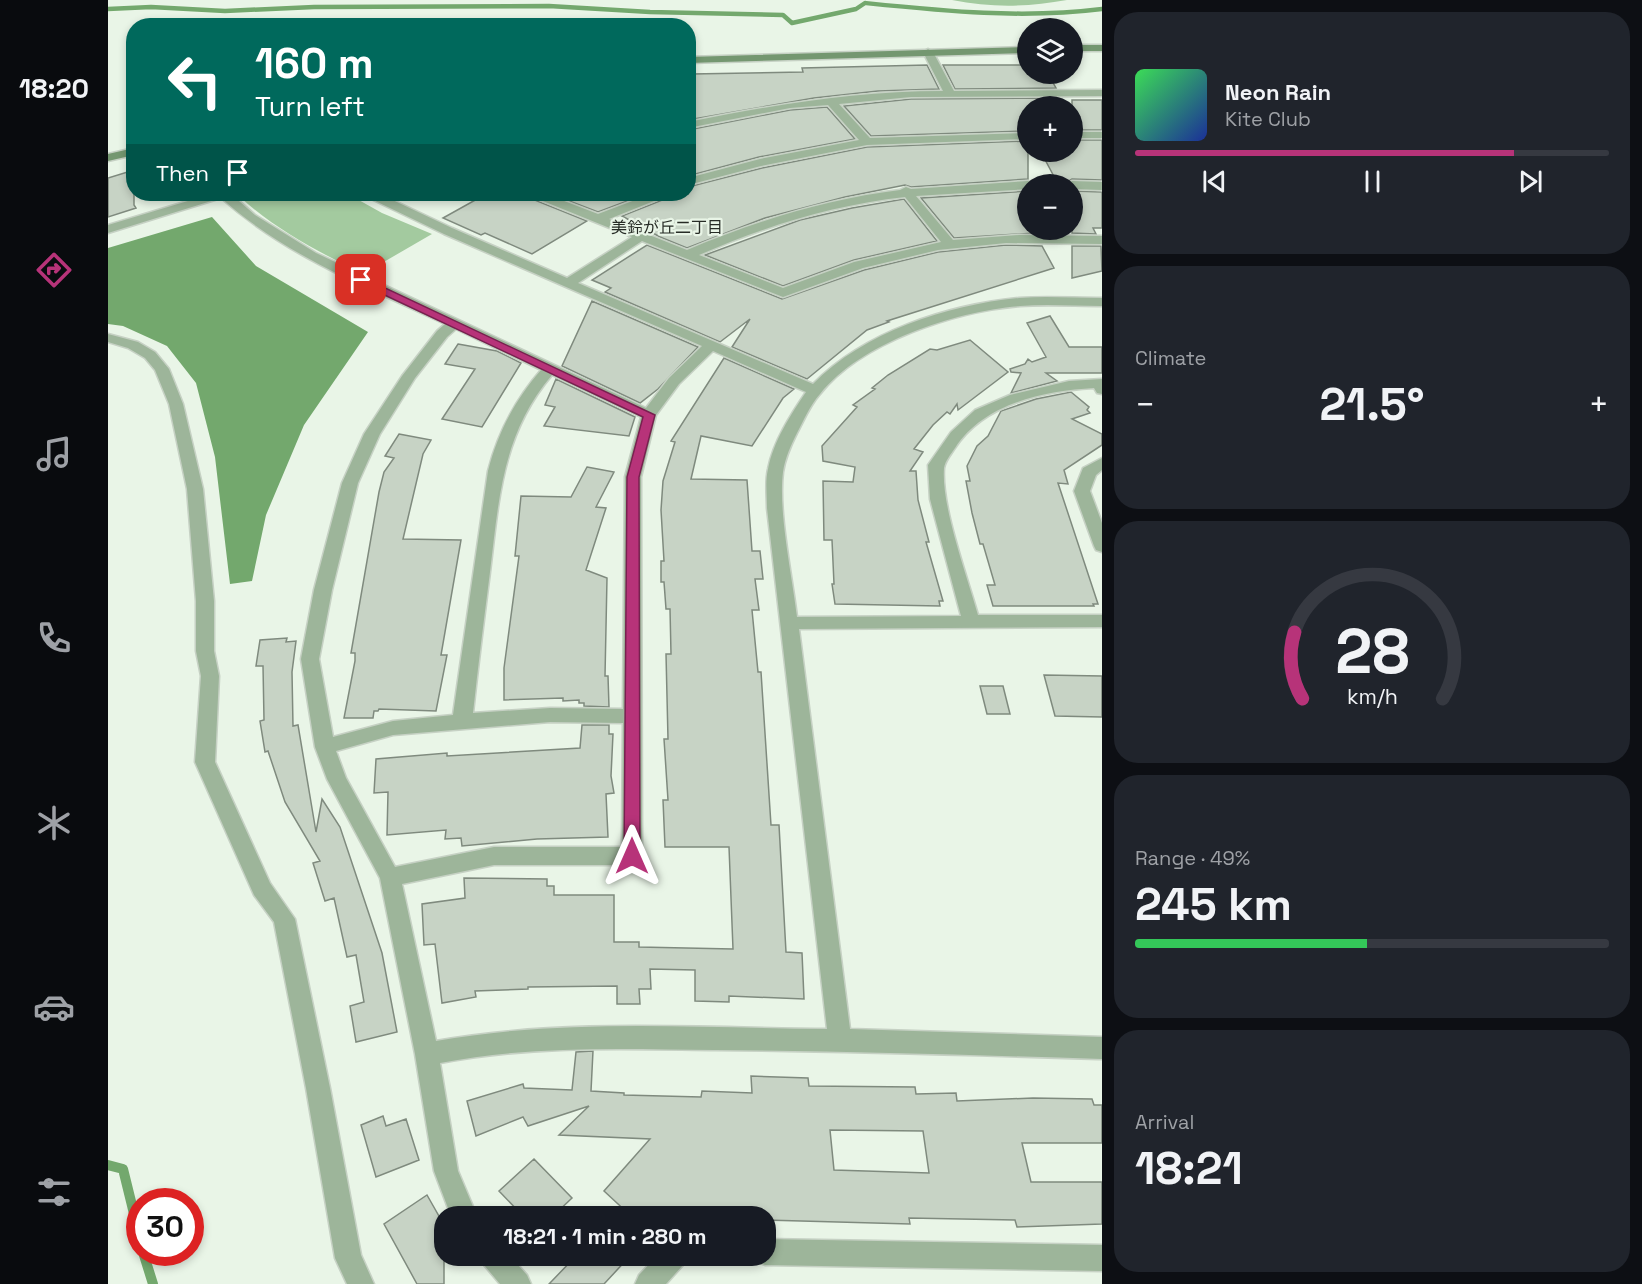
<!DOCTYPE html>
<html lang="en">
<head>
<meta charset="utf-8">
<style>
	body { margin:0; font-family:"Space Grotesk","Noto Sans JP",sans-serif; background:#20242c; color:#f1f3f6; height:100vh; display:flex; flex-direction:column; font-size:22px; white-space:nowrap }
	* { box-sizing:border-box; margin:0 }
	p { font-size:20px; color:#9ea1a6 }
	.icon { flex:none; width:33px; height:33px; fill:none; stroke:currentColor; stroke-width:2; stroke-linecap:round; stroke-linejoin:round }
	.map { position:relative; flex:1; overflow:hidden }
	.details { display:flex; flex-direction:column; gap:12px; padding:12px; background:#0d0f14; width:540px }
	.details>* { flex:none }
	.guide { position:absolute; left:18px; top:18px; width:570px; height:183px; border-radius:24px; box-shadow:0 3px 9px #0003; background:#00695c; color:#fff; overflow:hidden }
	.buttons { position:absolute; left:909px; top:18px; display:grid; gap:12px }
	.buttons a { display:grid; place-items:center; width:66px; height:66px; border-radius:50%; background:#171b24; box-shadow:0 3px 9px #0003; font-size:30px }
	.speed { position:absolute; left:18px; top:1188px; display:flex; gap:12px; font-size:30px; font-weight:700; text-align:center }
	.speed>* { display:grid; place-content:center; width:78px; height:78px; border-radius:50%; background:#171b24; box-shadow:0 3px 9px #0003; line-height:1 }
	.speed .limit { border:9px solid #d22; background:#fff; color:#111 }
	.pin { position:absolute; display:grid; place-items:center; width:51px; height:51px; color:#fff; margin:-26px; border-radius:12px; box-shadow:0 3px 9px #0006 }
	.me { position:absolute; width:66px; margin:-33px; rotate:0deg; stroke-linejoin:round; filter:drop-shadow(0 0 4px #0008) }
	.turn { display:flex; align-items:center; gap:21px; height:126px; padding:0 30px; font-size:27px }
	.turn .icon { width:78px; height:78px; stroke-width:2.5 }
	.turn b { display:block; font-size:42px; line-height:51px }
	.then { display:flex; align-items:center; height:57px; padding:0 30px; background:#0003; gap:12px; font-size:22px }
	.big { font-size:45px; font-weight:600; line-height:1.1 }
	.details .tile { flex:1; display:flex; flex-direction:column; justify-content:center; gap:9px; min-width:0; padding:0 21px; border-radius:24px; background:#20242c }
	.details .dial { align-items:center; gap:0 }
	.dial svg { height:156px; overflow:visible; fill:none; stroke:#363941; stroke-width:7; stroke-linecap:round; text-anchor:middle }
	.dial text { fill:#f1f3f6; stroke:none }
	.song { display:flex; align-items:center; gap:18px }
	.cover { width:72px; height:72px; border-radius:9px; background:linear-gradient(135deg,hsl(130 70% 55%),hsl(230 70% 35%)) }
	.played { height:6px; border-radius:3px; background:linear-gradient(90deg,#b73379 80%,#363941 80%) }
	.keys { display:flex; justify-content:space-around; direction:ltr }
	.heat { display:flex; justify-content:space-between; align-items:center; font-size:33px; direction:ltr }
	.charge { height:9px; border-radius:4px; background:linear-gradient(90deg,#34c759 49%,#363941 0) }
	.trip { position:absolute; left:326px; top:1206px; width:342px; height:60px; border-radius:24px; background:#171b24; box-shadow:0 3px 9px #0003; font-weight:600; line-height:60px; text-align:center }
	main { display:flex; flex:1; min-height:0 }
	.tab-bar { display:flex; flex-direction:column; width:108px; justify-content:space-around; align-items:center; background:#090b0e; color:#9ea1a6 }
	.tab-bar .icon { width:42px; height:42px }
	.tab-bar .selected { color:#b73379 }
	.tab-bar b { font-size:27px; color:#f1f3f6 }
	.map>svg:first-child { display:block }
	.green { fill:#a3ca9f }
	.water { fill:#73a86d }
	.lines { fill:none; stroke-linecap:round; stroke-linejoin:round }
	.stream-far1 { stroke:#73a86d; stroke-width:4.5 }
	.stream { stroke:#73a86d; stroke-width:10 }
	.building { fill:#c7d3c5; stroke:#7f8a7e; stroke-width:1.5; fill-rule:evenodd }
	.street-casing { stroke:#c6d1c4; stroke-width:3 }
	.secondary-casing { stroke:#c6d1c4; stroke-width:3 }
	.street { fill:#9db59a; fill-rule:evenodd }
	.secondary { fill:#749770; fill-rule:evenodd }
	.route { fill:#b73379; stroke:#77214f; stroke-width:1.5 }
	.labels { text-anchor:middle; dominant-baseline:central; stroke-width:4.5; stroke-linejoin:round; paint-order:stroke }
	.far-neighbourhood-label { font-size:16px; fill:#272c26; stroke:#e9f5e7 }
</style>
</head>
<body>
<main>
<nav class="tab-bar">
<b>18:20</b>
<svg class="icon selected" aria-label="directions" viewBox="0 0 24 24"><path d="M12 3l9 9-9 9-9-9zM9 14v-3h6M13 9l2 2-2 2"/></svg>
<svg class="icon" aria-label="music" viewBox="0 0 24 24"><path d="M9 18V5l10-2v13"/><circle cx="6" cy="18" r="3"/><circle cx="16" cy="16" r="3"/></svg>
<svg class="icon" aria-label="phone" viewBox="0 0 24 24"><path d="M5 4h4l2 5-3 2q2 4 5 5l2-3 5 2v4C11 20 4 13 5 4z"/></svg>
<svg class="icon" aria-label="climate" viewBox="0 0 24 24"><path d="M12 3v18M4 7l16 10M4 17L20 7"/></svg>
<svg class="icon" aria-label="car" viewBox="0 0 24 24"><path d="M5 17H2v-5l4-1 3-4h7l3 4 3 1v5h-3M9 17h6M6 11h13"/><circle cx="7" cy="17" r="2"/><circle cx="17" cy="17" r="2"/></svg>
<svg class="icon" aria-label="filters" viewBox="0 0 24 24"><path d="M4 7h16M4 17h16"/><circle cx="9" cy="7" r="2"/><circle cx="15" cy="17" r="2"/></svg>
</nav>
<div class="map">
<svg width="994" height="1284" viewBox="0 0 994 1284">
	<rect width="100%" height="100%" fill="#e9f5e7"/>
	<!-- green -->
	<path class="green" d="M844,0H959C920,7 884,8 844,0Z
		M135,194H240L274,213L324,234L255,274C211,252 168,230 132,197Z"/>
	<!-- water -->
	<path class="water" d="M104,217L148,266L260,332L196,425L158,515L144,581L122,584L107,457L88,383L59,346L15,326L0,324V248Z"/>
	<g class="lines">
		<!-- stream-far1 -->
		<path class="stream-far1" d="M0,9L43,7L117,11L206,7L441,6L542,12L675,15L684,23L748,9L757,3C836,11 914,19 994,9"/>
		<!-- stream -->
		<path class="stream" d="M0,1165L15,1169L32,1238
			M35,1252L45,1284"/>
	</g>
	<!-- building -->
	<path class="building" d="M819,65L831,89L770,91L706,98L580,120V82L587,81L584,74L695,72L694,68Z
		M835,65H920V74H940L948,88L847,89Z
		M951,98L954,106H920V131L763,136L736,106L803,99Z
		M964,100H994V130H964Z
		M719,107L747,139L651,157L580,176V130L682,110Z
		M964,140H994V180L964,179L956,184H950L933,152H964Z
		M920,141V179L803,187L797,185L737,197L657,218L579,248L552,237L514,216L557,199L560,194H580V187L654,168L759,147Z
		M26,170V205L28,208L0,217V178Z
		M920,191V230H926L928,233L846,238L813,198Z
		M964,191L994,192V228H985L988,234L964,233Z
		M378,194H421L424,199L479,221L424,254L377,233L373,235L335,218Z
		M443,194H538L490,212Z
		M796,199L829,241L746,260L675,286L597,255L692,220L744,208Z
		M539,245L674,299L756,270L830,252L898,245L934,246L946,268L779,321L781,322L759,330L699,379L624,347L642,319L612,342L497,292L503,288L484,280Z
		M964,246H993L994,271L964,278Z
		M484,301L590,347L550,389L532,403L454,366Z
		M942,316L961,347H994V373H938L949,381L903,393L913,373L903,372L902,369L917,364L920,359L924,362L938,357L919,323Z
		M862,340L900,372L850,410L849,404L842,414L839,412L825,425L806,449L815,452L802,471H808L810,500L821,542H818L835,601H831L832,606L727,604L724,584H726L724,540H716L715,481L745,482L747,467L715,461L714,446L749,407L745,405L767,389L764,388L780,375L822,349L829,350Z
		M350,344L389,351L413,363L374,427L334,419L367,369L337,364Z
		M616,358L686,389L675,398L644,446L593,436L583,479L639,480L644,551H652L655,579H647L651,610H644L650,672H653L663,825H671L678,952L694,953L696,999L621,996V1002L587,1001V970L542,969L543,989H531L532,1004H509V986L420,987V989L367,991L368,997L334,1003L327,944L316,945L314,904L357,898L356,878L439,879V886H446V895H506V942H531V947L625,949L621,847H557L555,800H560L556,739H560L558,654H563L562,609H558L556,582H553V561H556L553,510L555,481L567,442L563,441Z
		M448,379L527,417L521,436L436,426L447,407L437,405Z
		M963,392L981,407L979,410L982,413L964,419L994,434V445L956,470L960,484L950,483L990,604H985L986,606H885L879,585H887L875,544H872L864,513L858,481H862L859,466L869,446L880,436L893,411L928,399Z
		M291,434L323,440L315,454L295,539L353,540L333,655H339L328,711L271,709L270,711H266L265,718H236L247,661V653H243L271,492L276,472L286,458L277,456Z
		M479,467L506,472L488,507L498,508L478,570L499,578L497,676H500L501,707L476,706V703H471V700L455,701V698L396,700V668L411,556H407L413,496L463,497Z
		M179,638L178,642L188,641L184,672L185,726L190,725L208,832L214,799L232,827L274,953L289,1032L248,1042L242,1006L256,1002L248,955L239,957L226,898L217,901L205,863L212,861L177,802L160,751L157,752L152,721L156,720L155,666H148L152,640Z
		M936,675L994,676V717L947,716Z
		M872,686H895L902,714H879Z
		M474,725H501V734H505L503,776L506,793L498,794L500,837L429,839L354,846L353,838L337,839L338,830L279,835L280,792L266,793L268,759L339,753V756L472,748Z
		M485,1051L483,1091L516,1093V1095L593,1097L594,1091L644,1093L643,1076L700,1078L701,1086L807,1087L808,1094L848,1093L849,1101L925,1098L984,1099L986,1105H994V1143H914L923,1182H994V1224L909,1227L907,1220L801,1218L802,1224L657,1220V1216H523L496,1191L542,1139L451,1135L481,1106L420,1126L415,1117L368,1136L359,1101L415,1084L416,1088L464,1090L468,1052ZM722,1130L815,1131L821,1173L726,1170Z
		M275,1116L278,1126L298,1119L311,1160L268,1177L253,1125Z
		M426,1159L464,1198L445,1216H415L391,1191Z
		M319,1195L336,1225V1284H309L276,1224Z
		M468,1256H522L496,1284H441Z"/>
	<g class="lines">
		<!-- street casing -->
		<g class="street-casing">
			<path id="street" d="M820,49L825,52L846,91L994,90V96L803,97L731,104L762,138L920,133V139L759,145L653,166L580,185V178L652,159L751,140L720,105L682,108L580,128V122C665,105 748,91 835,91L815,52Z
				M964,132H994V138H964Z
				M920,181L926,184H920V189L808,196L845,240L911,235L994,236V244L898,243L830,250L755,268L675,297L534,241L470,283L705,384C756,332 839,305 911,298C938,296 966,298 994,298V306C967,306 939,304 912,306C848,311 753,342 712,394C702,405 696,420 689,433C683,445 677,458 675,472C670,511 684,575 689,617L853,616L822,499L820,465L843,432L867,410L902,395L961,381L994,379V394L989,393L986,388C936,391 876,403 847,448C843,454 837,461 836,468C833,506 859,576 870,615H994V627L691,629L742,1029L994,1037V1059C865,1055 737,1051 608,1050C514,1049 425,1045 332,1063L350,1171L369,1216H343L326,1171L307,1054L272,878L219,779L207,747L193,659L206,590L234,483L256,434L294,376L329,331L337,324C260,288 178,256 113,198L0,233V225L103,194H123L147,215L208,253L538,408L561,378L594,346L336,234L259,197L257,194H272L344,228L459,278L524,237L425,197L423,194H438L490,214L543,194H558L556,197L501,219L579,250C648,221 718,199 792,190L798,187L803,189ZM797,197L833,242L746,262L675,288L591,255C657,226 725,205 797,197ZM348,329L433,370C407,400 390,432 380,471L345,715L285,721L225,737L211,659L224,590L250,483L272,434L307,378L339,337ZM605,351L698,392C683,414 665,442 660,469C657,482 659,495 659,508L719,1029C589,1028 457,1018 328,1041L294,884L386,865H524L531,862L534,856L533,477L548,415L571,384ZM444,375L533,417L517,477L515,709L442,708L365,713C370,666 376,619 382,572C391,498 394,434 444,375ZM442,722L515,723L514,847H386L287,867L238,778L228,751L285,735Z
				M964,181L994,182V190L964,189V184H958Z
				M0,334L30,342L47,352L61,369L75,404L95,489L106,601V651L111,676L107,762L162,883L187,919L222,1088L253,1255L266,1284H239L227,1258L198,1088L166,922L146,895L87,762L93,676L88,651V601L79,489L61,404L47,370L37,358L20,348L0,342Z
				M994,458V470L988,475L982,491L994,523V552L988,550L986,546L966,491L975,468Z
				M657,1239L994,1245V1271L657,1265L648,1261L645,1256H657Z
				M372,1256H402L419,1275L423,1284H392L376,1265Z
				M549,1256H579L575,1265L558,1284H527L531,1275Z"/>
		</g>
		<!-- secondary casing -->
		<g class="secondary-casing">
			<path id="secondary" d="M964,45H994V51H964Z
				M920,47V53L580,63V57Z
				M26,148V155L0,161V154Z"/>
		</g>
		<!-- street -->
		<use href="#street" class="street"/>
		<!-- secondary -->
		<use href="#secondary" class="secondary"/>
	</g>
	<!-- route -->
	<path class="route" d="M249,278H256L547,415L531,477L532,856L530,860L524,862L519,860L516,856L519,477L535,417L249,282Z"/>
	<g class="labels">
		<!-- far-neighbourhood labels -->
		<g class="far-neighbourhood-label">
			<text x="559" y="227">美鈴が丘二丁目</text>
		</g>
	</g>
</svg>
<div class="buttons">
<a><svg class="icon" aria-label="layers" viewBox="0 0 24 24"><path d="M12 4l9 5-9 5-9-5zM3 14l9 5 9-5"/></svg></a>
<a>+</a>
<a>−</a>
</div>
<div class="speed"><div class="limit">30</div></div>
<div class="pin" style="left:253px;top:280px;background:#d93025"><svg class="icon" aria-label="arrive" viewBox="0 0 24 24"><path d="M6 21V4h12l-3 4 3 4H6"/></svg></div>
<svg class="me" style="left:524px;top:856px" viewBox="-20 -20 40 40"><path d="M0-17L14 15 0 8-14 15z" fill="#b73379" stroke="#fff" stroke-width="4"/></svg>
<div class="trip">18:21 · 1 min · 280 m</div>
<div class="guide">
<div class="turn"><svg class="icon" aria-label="left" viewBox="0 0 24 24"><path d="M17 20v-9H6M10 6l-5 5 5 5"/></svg><div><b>160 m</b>Turn left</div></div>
<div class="then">Then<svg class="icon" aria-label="arrive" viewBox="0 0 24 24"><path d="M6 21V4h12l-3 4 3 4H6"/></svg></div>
</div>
</div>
<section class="details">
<div class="tile">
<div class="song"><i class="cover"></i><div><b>Neon Rain</b><p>Kite Club</p></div></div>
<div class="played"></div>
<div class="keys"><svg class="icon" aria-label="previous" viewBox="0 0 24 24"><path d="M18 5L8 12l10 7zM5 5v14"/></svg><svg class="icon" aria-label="pause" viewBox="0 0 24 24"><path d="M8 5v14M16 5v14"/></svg><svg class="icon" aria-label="next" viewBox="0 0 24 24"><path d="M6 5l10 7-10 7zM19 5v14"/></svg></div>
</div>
<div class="tile"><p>Climate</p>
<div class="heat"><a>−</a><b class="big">21.5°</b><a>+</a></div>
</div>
<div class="tile dial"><svg viewBox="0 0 100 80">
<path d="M14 69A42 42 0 1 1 86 69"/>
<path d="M14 69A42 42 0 0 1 10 35" stroke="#b73379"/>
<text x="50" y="56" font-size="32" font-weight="700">28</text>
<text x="50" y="72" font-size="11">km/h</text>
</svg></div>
<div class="tile"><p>Range · 49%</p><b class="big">245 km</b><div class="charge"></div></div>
<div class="tile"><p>Arrival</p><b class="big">18:21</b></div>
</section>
</main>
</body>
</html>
